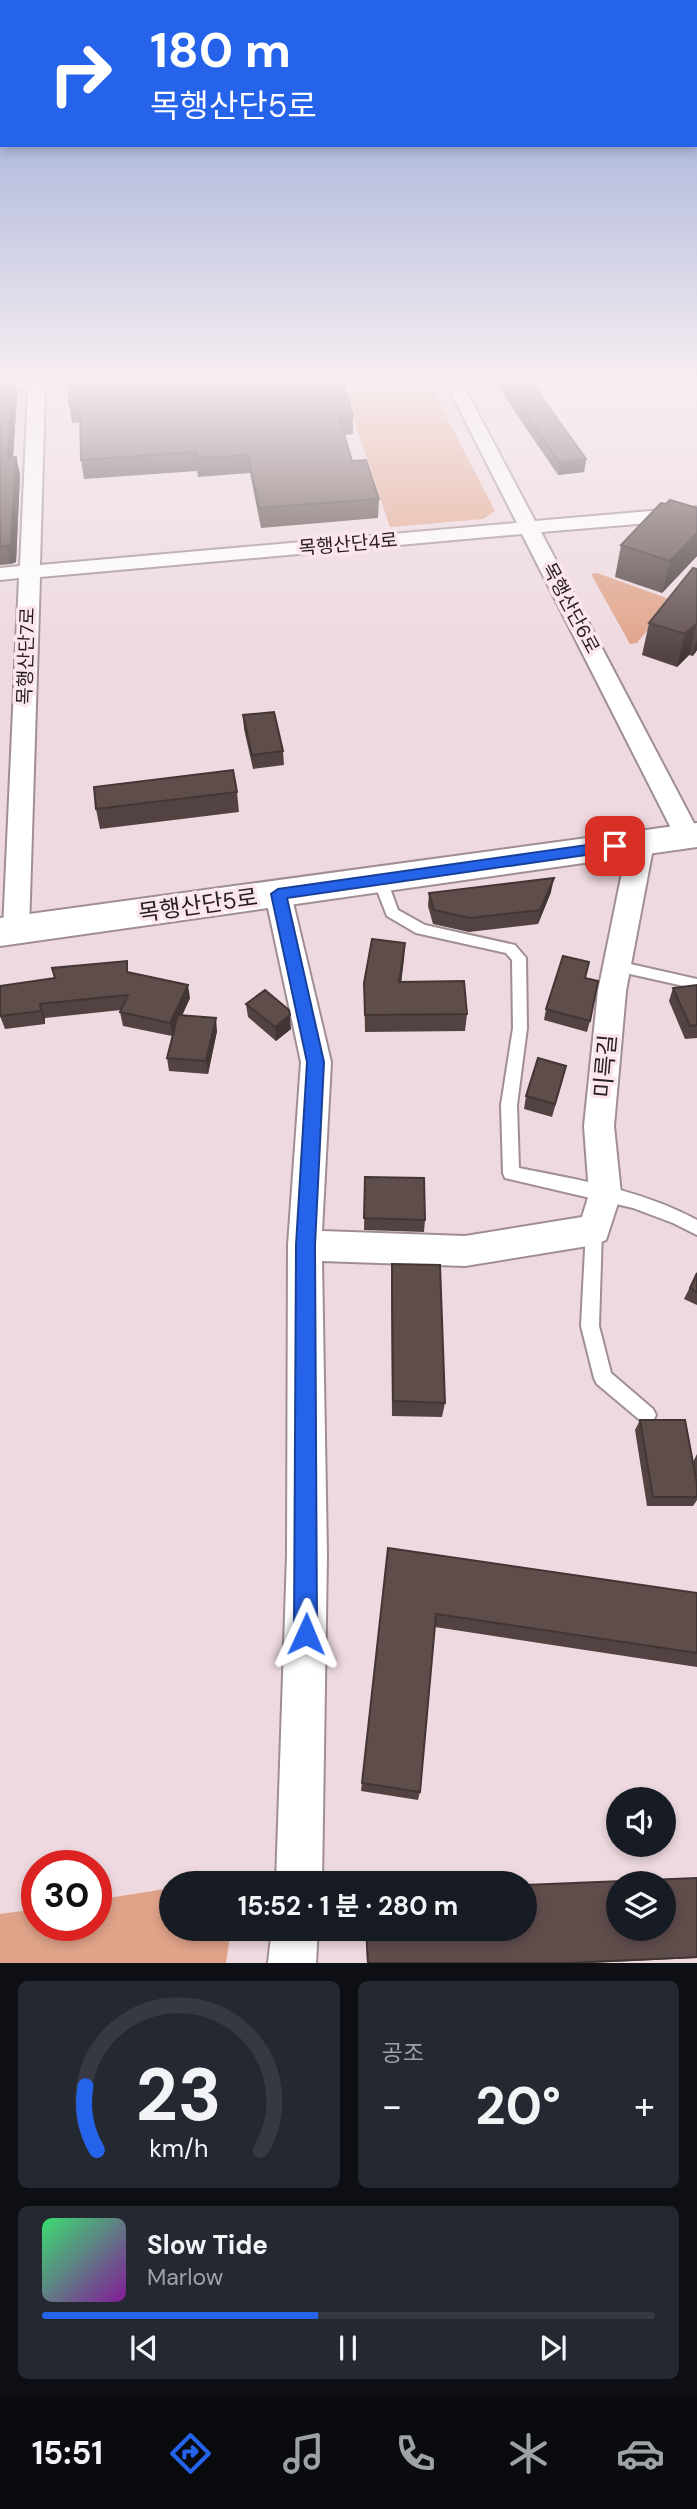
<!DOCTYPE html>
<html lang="ko">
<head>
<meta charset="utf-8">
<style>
	body { margin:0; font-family:"DM Sans","Noto Sans KR",sans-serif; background:#242831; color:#f1f3f6; height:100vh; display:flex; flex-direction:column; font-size:26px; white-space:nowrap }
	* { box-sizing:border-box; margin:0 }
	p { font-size:23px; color:#9ea1a6 }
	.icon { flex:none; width:38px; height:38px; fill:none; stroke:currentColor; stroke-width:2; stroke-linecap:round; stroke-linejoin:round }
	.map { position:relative; height:1963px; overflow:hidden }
	.panel { display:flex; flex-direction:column; gap:18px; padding:18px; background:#0d0f14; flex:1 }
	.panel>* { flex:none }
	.hud { position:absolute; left:0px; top:0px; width:698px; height:147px; box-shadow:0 4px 10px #0003; background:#2563eb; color:#fff; overflow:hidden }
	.controls { position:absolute; left:606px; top:1787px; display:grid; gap:14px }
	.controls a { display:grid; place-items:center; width:70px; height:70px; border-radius:50%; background:#171b24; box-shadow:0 4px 10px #0003; font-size:35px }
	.speed { position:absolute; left:21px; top:1850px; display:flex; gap:14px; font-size:35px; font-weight:700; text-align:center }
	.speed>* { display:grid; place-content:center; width:91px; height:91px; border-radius:50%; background:#171b24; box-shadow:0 4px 10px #0003; line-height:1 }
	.speed .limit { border:10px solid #d22; background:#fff; color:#111 }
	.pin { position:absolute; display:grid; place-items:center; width:60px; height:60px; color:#fff; margin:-30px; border-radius:14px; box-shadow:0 4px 10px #0006 }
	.me { position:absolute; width:77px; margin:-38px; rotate:1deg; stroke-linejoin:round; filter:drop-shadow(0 0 5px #0008) }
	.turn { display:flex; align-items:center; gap:24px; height:147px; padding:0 35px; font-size:32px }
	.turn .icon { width:91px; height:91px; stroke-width:2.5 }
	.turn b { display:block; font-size:49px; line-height:60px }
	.big { font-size:52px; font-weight:700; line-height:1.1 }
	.panel .tile { flex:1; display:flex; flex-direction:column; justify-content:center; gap:10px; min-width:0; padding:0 24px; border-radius:10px; background:#242831 }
	.panel .dial { align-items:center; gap:0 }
	.dial svg { height:182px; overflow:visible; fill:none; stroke:#363941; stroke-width:7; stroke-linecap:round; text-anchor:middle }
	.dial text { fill:#f1f3f6; stroke:none }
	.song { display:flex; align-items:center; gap:21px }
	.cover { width:84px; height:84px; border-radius:10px; background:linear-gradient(135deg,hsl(140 70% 55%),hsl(290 70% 35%)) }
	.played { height:7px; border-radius:4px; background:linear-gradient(90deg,#2563eb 45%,#363941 45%) }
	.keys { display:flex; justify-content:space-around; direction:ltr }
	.heat { display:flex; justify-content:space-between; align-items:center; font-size:38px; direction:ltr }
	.panel .tiles { flex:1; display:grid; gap:18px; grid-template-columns:1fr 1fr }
	.tile:last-child { grid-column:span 2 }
	.trip { position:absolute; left:159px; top:1871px; width:378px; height:70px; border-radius:35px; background:#171b24; box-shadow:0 4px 10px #0003; font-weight:700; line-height:70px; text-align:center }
	.menu { display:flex; height:112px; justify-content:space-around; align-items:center; background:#090b0e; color:#9ea1a6 }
	.menu .icon { width:49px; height:49px }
	.menu .on { color:#2563eb }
	.menu b { font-size:32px; color:#f1f3f6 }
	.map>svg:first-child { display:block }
	.green { fill:#e0a389 }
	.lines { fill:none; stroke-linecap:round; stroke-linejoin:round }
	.lane-casing { stroke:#a08e93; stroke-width:4 }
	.street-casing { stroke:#a08e93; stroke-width:4 }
	.secondary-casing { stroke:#a08e93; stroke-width:4 }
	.lane { fill:#fff; fill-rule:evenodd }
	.street { fill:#fff; fill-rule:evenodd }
	.secondary { fill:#fff; fill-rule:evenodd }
	.wall { fill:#524241 }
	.shaded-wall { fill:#423635 }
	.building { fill:#5f4d4c; stroke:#423635; stroke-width:2; fill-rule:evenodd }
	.route { fill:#2563eb; stroke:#184099; stroke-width:2 }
	.labels { text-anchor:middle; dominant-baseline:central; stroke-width:7; stroke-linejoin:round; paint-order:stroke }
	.far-street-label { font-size:19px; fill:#261e20; stroke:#fbe6ec }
	.street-label { font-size:23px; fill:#261e20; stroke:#fbe6ec }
</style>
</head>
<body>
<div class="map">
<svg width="697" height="1963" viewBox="0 0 697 1963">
	<rect width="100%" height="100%" fill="#edd9df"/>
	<!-- green -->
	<path class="green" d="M431,387L495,511L483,519L390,527L345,393Z
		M597,573L672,600L637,643L630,644L591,574Z
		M171,1888L172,1928L231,1929L226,1963H0V1914L37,1909V1925H96V1900Z"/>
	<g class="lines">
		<!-- lane casing -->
		<g class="lane-casing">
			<path id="lane" d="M380,875L387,880L398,910L425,925L515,945L526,958L527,1028L517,1105L519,1168C579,1180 642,1190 697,1220V1235L673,1223L633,1208L505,1178L503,1173L501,1105L513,1028L512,960L506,953L416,933L387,916L373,880Z
				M617,961L697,979V989L612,970L610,966Z
				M594,1223L600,1225L602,1230L599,1326L611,1373L653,1409L656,1415L653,1421L647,1424L641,1421L597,1384L594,1378L581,1326L586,1230L588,1225Z"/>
		</g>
		<!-- street casing -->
		<g class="street-casing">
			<path id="street" d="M0,381H77L69,386L45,388L40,565L517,523L445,381H461L535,521L697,507V519L541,532L697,829V842L688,845L679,842L675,836L522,534L40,577L29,930L26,937L16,940L6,937L3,930L19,578L0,580V568L20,566L28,389L0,391Z
				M641,834L650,837L654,843L626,991L614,1126L621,1194L606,1240L594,1245L465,1266L322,1261L327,1555L322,1883H276L287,1555L288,1245L301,1062L265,894L269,887L278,885L287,887L291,894L331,1062L322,1231L465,1236L582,1217L589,1194L584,1126L598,991L628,843L632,837Z
				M272,1928H318L316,1963H268Z"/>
		</g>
		<!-- secondary casing -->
		<g class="secondary-casing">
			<path id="secondary" d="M697,823V847L0,946V918Z"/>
		</g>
		<!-- lane -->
		<use href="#lane" class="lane"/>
		<!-- street -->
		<use href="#street" class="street"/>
		<!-- secondary -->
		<use href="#secondary" class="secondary"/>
	</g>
	<!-- wall -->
	<path class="wall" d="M0,381H14L17,394L13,457L20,474L16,562L11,564L0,565Z
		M69,381L353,416V434L344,435L352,461L379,499L378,518L261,528L250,473L198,477L197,471L84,479L81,460L80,422L72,423L69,404Z
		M494,381H530L586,459L584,472L558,475Z
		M697,508V556L662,593L615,577L621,545Z
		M697,569V650L693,656L689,655L677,667L642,655L649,623Z
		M243,715L283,751L284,765L253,769L244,729Z
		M237,792L239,812L100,829L96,809Z
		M551,892L538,924L469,932L433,924L428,906L429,893Z
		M405,943L401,982L467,1014L465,1031L365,1032L364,983Z
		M129,973L190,998L182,1015L217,1031L208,1074L169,1071L167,1058L172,1036L123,1026L120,1012L121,1010L45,1018V1024L5,1029L0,1016L55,978Z
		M585,978L590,1021L587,1032L544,1020L546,1009Z
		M697,985V1038L685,1039L669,1001L673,988Z
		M246,1004L291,1029L276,1041L248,1017Z
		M563,1079L552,1117L524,1109L526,1096Z
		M365,1177L425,1220L424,1232L364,1230Z
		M392,1264L445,1403L442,1417L392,1416L391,1281Z
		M697,1273V1305L684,1299Z
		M640,1420L693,1462L697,1454V1478L696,1477L697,1500L693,1506H647L635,1430Z
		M388,1548L697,1593V1667L435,1627L420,1792L418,1800L361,1791Z
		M697,1878V1958L589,1963H367L366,1928H525Z"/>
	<!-- shaded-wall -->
	<path class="shaded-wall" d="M13,381L17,394L12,475L8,458Z
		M16,457L20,474L16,562L11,564L7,546Z
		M586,459L584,472L558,475L559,462Z
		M697,533V556L662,593L670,561Z
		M697,623L689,655L677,667L685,634Z
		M697,639V650L693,656Z
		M554,878L551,892L538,924L540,910Z
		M405,943L404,960L399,1000V982Z
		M188,985L190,998L173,1036L170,1023Z
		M40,1004L45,1018V1024L41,1011Z
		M290,1015L291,1029L276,1041L275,1027Z
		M216,1018L217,1031L208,1074L206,1061Z"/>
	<!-- building -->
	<path class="building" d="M0,381H13L8,458L16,457L11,544L7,546L0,547Z
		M69,381H342L353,416L339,417L352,461L366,460L379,499L259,508L248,455L197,458L196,452L81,460L80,404H69Z
		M504,381H530L586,459L559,462Z
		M670,500L697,508V533L670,561L621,545L661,503L666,504Z
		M693,568L697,569V623L685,634L649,623Z
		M274,712L283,751L252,755L243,715Z
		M233,770L237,792L96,809L94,787Z
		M554,878L540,910L470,918L434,910L429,893Z
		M372,939L405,943L399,982L464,981L467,1014L365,1015L364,983Z
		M563,956L589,962L585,978L598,981L590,1021L546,1009Z
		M127,961V972L188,985L170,1023L120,1012L128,995L40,1004L41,1011L0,1016V986L55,978L52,968Z
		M697,985V1025L690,1026L673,988Z
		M265,990L289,1010L290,1015L275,1027L246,1004Z
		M178,1015L216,1018L206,1061L167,1058Z
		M538,1058L566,1066L555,1104L526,1096Z
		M365,1177L424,1178L425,1220L364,1218Z
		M392,1264L440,1265L445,1403L393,1401Z
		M697,1273V1292L690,1288Z
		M640,1420H685L697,1484V1497H653Z
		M388,1548L697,1593V1653L436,1614L420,1792L362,1783Z
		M697,1878V1957L568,1963H368L366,1928H525V1885ZM618,1883H663V1928H618Z"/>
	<!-- sky -->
	<linearGradient id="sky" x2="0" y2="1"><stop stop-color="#899cd0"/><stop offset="0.58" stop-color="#f7eef1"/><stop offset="1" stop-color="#f7eef1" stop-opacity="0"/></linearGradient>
	<rect width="697" height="656" fill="url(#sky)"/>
	<!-- route -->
	<path class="route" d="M615,841L623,846L620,850L287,898L324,1062L315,1245L317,1634L314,1642L306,1645L298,1642L294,1634L296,1245L307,1062L271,894L278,889Z"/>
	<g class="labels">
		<!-- far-street labels -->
		<g class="far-street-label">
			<text transform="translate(348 544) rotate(-5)">목행산단4로</text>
			<text transform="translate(571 608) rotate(62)">목행산단6로</text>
			<text transform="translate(26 656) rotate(-88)">목행산단7로</text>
		</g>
		<!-- street labels -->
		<g class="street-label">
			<text transform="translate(198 905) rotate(-8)">목행산단5로</text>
			<text transform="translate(605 1066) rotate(-85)">미륵길</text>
		</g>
	</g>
</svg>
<div class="controls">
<a><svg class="icon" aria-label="sound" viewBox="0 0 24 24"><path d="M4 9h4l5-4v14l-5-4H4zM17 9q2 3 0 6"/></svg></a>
<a><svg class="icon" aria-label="layers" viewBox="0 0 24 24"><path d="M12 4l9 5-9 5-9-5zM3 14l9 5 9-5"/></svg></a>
</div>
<div class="speed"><div class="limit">30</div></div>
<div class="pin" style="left:615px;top:846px;background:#d93025"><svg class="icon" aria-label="arrive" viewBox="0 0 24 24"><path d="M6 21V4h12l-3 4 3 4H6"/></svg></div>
<svg class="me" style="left:306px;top:1634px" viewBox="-20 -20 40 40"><path d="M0-17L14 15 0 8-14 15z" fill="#2563eb" stroke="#fff" stroke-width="4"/></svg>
<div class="trip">15:52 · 1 분 · 280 m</div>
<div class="hud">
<div class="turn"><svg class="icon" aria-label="right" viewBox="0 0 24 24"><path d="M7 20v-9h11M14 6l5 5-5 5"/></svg><div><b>180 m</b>목행산단5로</div></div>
</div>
</div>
<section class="panel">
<div class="tiles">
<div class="tile dial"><svg viewBox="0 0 100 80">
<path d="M14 69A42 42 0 1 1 86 69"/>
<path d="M14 69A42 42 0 0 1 9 41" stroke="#2563eb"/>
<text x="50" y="56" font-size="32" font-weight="700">23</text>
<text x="50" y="72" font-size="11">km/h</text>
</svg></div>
<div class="tile"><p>공조</p>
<div class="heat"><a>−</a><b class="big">20°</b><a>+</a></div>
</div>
<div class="tile">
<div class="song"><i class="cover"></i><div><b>Slow Tide</b><p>Marlow</p></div></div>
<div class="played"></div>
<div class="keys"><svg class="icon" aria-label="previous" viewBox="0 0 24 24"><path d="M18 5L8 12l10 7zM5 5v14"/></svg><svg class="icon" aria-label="pause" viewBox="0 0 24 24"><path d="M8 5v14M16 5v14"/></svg><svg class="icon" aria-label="next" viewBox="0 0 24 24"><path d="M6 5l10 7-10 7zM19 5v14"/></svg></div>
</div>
</div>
</section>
<nav class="menu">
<b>15:51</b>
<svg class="icon on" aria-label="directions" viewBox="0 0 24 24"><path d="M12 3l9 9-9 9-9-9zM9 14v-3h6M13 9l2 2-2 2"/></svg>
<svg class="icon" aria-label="music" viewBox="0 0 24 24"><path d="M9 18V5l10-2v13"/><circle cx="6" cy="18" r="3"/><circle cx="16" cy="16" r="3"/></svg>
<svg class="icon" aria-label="phone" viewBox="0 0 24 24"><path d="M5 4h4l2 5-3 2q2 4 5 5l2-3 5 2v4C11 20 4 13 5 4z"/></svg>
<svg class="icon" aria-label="climate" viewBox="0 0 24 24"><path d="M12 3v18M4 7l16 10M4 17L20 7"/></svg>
<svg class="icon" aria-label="car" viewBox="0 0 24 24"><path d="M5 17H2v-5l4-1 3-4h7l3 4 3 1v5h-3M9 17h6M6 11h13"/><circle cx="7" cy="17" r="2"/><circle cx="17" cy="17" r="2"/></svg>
</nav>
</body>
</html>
